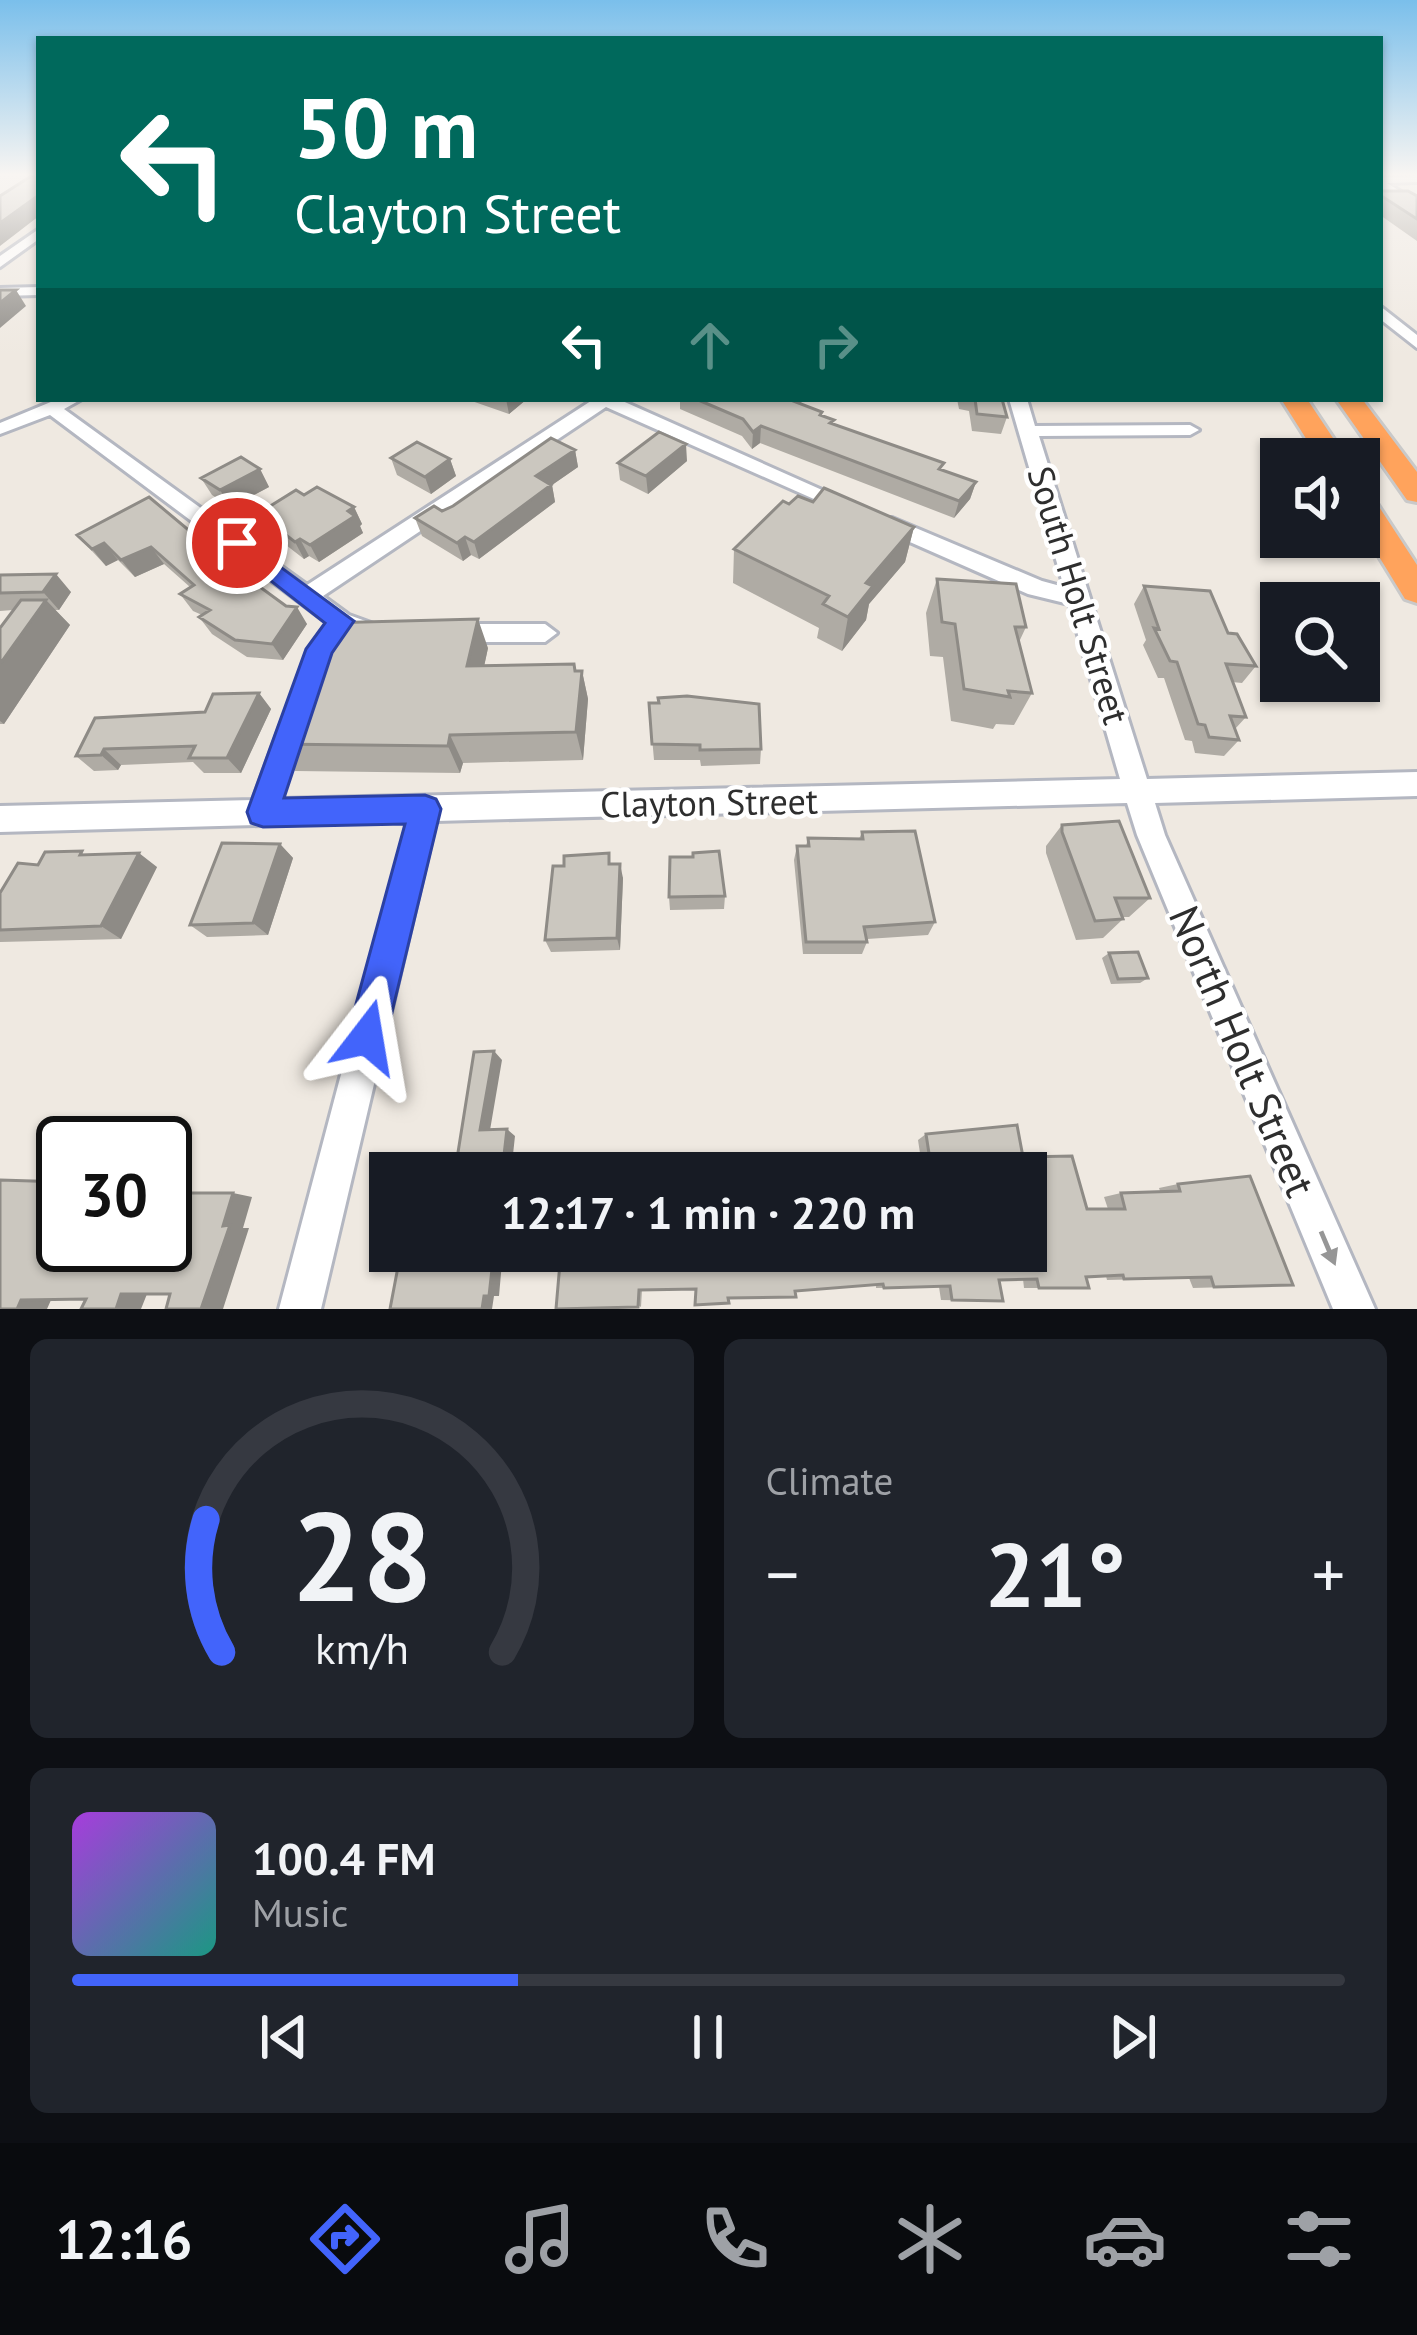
<!DOCTYPE html>
<html lang="en">
<head>
<meta charset="utf-8">
<style>
	body { margin:0; font-family:"PT Sans",sans-serif; background:#20242c; color:#f1f3f6; height:100vh; display:flex; flex-direction:column; font-size:45px; white-space:nowrap }
	* { box-sizing:border-box; margin:0 }
	p { font-size:39px; color:#9ea1a6 }
	.icon { flex:none; width:66px; height:66px; fill:none; stroke:currentColor; stroke-width:2; stroke-linecap:round; stroke-linejoin:round }
	.map { position:relative; height:1309px; overflow:hidden }
	.side { display:flex; flex-direction:column; gap:30px; padding:30px; background:#0d0f14; flex:1 }
	.side>* { flex:none }
	.hud { position:absolute; left:36px; top:36px; width:1347px; height:366px; border-radius:0px; box-shadow:0 3px 9px #0004; background:#00695c; color:#fff; overflow:hidden }
	.buttons { position:absolute; left:1260px; top:438px; display:grid; gap:24px }
	.buttons a { display:grid; place-items:center; width:120px; height:120px; border-radius:0px; background:#171b24; box-shadow:0 3px 9px #0004; font-size:60px }
	.speed { position:absolute; left:36px; top:1116px; display:flex; gap:24px; font-size:60px; font-weight:700; text-align:center }
	.speed>* { display:grid; place-content:center; width:156px; height:156px; border-radius:50%; background:#171b24; box-shadow:0 3px 9px #0004; line-height:1 }
	.speed .limit { border:6px solid #111; border-radius:18px; background:#fff; color:#111 }
	.pin { position:absolute; display:grid; place-items:center; width:102px; height:102px; color:#fff; margin:-51px; border:6px solid #fff; border-radius:50%; box-shadow:0 3px 12px #0007 }
	.me { position:absolute; width:132px; margin:-66px; rotate:14deg; stroke-linejoin:round; filter:drop-shadow(0 0 9px #0008) }
	.turn { display:flex; align-items:center; gap:42px; height:252px; padding:0 60px; font-size:54px }
	.turn .icon { width:156px; height:156px; stroke-width:2.5 }
	.turn b { display:block; font-size:84px; line-height:102px }
	.lanes { display:flex; align-items:center; height:114px; padding:0 60px; background:#0003; justify-content:center; gap:60px; direction:ltr }
	.lanes .off { opacity:.35 }
	.big { font-size:90px; font-weight:800; line-height:1.1 }
	.side .card { flex:1; display:flex; flex-direction:column; justify-content:center; gap:18px; min-width:0; padding:0 42px; border-radius:18px; background:#20242c }
	.side .dial { align-items:center; gap:0 }
	.dial svg { height:312px; overflow:visible; fill:none; stroke:#363941; stroke-width:7; stroke-linecap:round; text-anchor:middle }
	.dial text { fill:#f1f3f6; stroke:none }
	.song { display:flex; align-items:center; gap:36px }
	.cover { width:144px; height:144px; border-radius:18px; background:linear-gradient(135deg,hsl(280 70% 55%),hsl(170 70% 35%)) }
	.played { height:12px; border-radius:6px; background:linear-gradient(90deg,#4264fb 35%,#363941 35%) }
	.keys { display:flex; justify-content:space-around; direction:ltr }
	.heat { display:flex; justify-content:space-between; align-items:center; font-size:66px; direction:ltr }
	.side .tiles { flex:1; display:grid; gap:30px; grid-template-columns:1fr 1fr }
	.card:last-child { grid-column:span 2 }
	.trip { position:absolute; left:369px; top:1152px; width:678px; height:120px; border-radius:0px; background:#171b24; box-shadow:0 3px 9px #0004; font-weight:800; line-height:120px; text-align:center }
	.dock { display:flex; height:192px; justify-content:space-around; align-items:center; background:#090b0e; color:#9ea1a6 }
	.dock .icon { width:84px; height:84px }
	.dock .active { color:#4264fb }
	.dock b { font-size:54px; color:#f1f3f6 }
	.map>svg:first-child { display:block }
	.lines { fill:none; stroke-linecap:round; stroke-linejoin:round }
	.minor-casing { stroke:#b4b7c1; stroke-width:6 }
	.highway-casing { stroke:#c9c9c9; stroke-width:6 }
	.minor { fill:#fff; fill-rule:evenodd }
	.highway { fill:#ffa35c; fill-rule:evenodd }
	.wall { fill:#afaba4 }
	.shaded-wall { fill:#8e8b86 }
	.building { fill:#cbc7bf; stroke:#8e8b86; stroke-width:3 }
	.oneway { fill:#969696 }
	.route { fill:#4264fb; stroke:#2b41a3; stroke-width:3 }
	.labels { text-anchor:middle; dominant-baseline:central; stroke-width:9; stroke-linejoin:round; paint-order:stroke }
	.street-label { font-size:36px; fill:#2e2e2e; stroke:#fff }
	.near-street-label { font-size:42px; fill:#2e2e2e; stroke:#fff }
</style>
</head>
<body>
<div class="map">
<svg width="1417" height="1309" viewBox="0 0 1417 1309">
	<rect width="100%" height="100%" fill="#efe9e1"/>
	<g class="lines">
		<!-- minor casing -->
		<g class="minor-casing">
			<path id="minor" d="M1417,176V182L1387,183L1417,202V211L1380,189V177Z
				M39,229V239L0,267V256Z
				M39,287V295L0,296V288Z
				M1380,306L1417,335V348L1380,319Z
				M58,399H82L64,409L307,585L594,399H618L858,506L848,512L841,511L606,407L323,596L349,615L382,627L386,633L374,642L333,627L50,415L0,434V423Z
				M1009,399H1027L1035,426L1190,425L1199,430L1190,435L1039,436L1147,779L1417,772V796L1155,803L1165,835L1375,1309H1333L1137,835L1127,803L436,821L321,1309H279L408,821L0,832V806L253,800L280,726L284,718L293,715L302,718L306,726L281,799L1120,779L1069,604L1028,594L878,528L875,523L878,518H892L1042,581L1064,587Z
				M451,624H545L557,633L545,642H451L439,633Z"/>
		</g>
		<!-- highway casing -->
		<g class="highway-casing">
			<path id="highway" d="M1281,399H1307L1347,459H1319Z
				M1336,399H1362L1417,472V502L1407,500Z
				M1359,490L1370,493L1417,565V603L1405,599L1359,524Z"/>
		</g>
		<!-- minor -->
		<use href="#minor" class="minor"/>
		<!-- highway -->
		<use href="#highway" class="highway"/>
	</g>
	<!-- wall -->
	<path class="wall" d="M1380,191L1417,196V241L1380,215Z
		M466,399H527L509,414Z
		M680,399H802L801,404L822,412V416L833,424L942,470L976,482L970,499L954,518L760,443L752,449L742,436L680,409Z
		M957,399H1002L1007,417L1001,434L972,431L969,411L959,409Z
		M575,450L578,467L552,485L555,502L479,559L471,555L463,561L422,536L415,518L442,511Z
		M391,458L450,459L456,476L431,494L397,475Z
		M687,461L648,494L620,480L618,463Z
		M260,469L269,487L231,507L212,495L201,478Z
		M304,495L354,507L362,524L360,526L363,533L319,562L309,556L304,559L286,545L279,547L261,535L251,518Z
		M149,497L234,568L307,624L283,660L247,657L212,634L199,617L202,615L193,611L180,594L190,587L164,564L135,577L118,560L106,566L77,535Z
		M813,502L914,527L905,562L869,604L866,620L842,651L817,638L819,628L733,583L734,549L789,504Z
		M0,575L71,592L59,610H55L70,625L4,724H0V628L13,610L0,611Z
		M937,579L1026,627L1019,642L1032,693L1014,725L996,724L993,729L951,721L943,657L930,656L926,613Z
		M1144,586L1228,633L1256,666L1242,683L1232,682L1246,717L1235,729L1239,740L1224,756L1195,753L1192,741L1185,740L1164,678H1158L1143,645L1146,640L1134,604Z
		M488,648L484,666L582,671L588,699L583,760L463,763L460,773L295,771L274,744Z
		M259,693L271,709L241,773H204L193,762L121,765L118,770L94,771L76,756Z
		M649,703L761,749L760,764L701,766L700,760H654Z
		M1062,825L1150,898L1129,917H1122L1123,919L1103,938L1076,940L1046,853V846Z
		M862,832L935,922L928,935L867,939V942L862,954H803L794,860L797,846H806L808,838L859,839Z
		M280,844L293,858L268,935L207,937L190,925Z
		M86,854L157,867L121,939L0,942V893L38,865Z
		M612,864L623,878L620,950L551,952L545,940Z
		M725,896L724,909L670,910L669,897Z
		M1109,953L1148,978L1140,983L1111,984L1102,958Z
		M926,1134L1023,1157L1087,1209H1108L1104,1197L1121,1193L1160,1191L1159,1188L1178,1184L1293,1285L1193,1288L1189,1278L1107,1280L1106,1276L1086,1277L1089,1288H1024L1023,1279L999,1281L1003,1301L941,1300L939,1287L876,1288V1284L642,1290L641,1307L561,1251H1026V1173H923L918,1140Z"/>
	<!-- shaded-wall -->
	<path class="shaded-wall" d="M39,195V216L0,246V223Z
		M16,290L26,306L0,328V303Z
		M506,399H527L509,414Z
		M761,426L760,443L752,449L753,432Z
		M686,444L687,461L648,494L646,476Z
		M575,450L578,467L552,485L555,502L479,559L474,542L536,476Z
		M450,459L456,476L431,494L425,477Z
		M260,469L269,487L231,507L220,490Z
		M976,482L970,499L954,518L959,501Z
		M354,507L362,524L360,526L363,533L319,562L310,545Z
		M914,527L905,562L869,604L866,620L842,651L848,617L866,583Z
		M277,528L286,545L279,547L269,529Z
		M465,537L471,555L463,561L457,543Z
		M300,539L309,556L304,559L295,542Z
		M104,543L118,560L106,566L92,549Z
		M151,547L164,564L135,577L121,560Z
		M56,574L71,592L59,610L43,592Z
		M46,600L70,625L4,724L0,721V664Z
		M297,607L307,624L283,660L272,644Z
		M478,619L488,648L478,695L467,666Z
		M582,671L588,699L583,760L576,732Z
		M259,693L271,709L241,773L227,758Z
		M450,735L463,763L460,773L448,746Z
		M104,749L121,765L118,770L101,755Z
		M280,844L293,858L268,935L253,923Z
		M139,853L157,867L121,939L101,926Z
		M620,864L623,878L620,950L617,938Z
		M494,1051L502,1060L489,1136L480,1130Z
		M507,1129L515,1136L511,1173H502Z
		M233,1193L252,1197L243,1228H249L223,1309H201Z
		M494,1251H503L499,1296H489Z
		M121,1294H147L141,1309H116Z
		M484,1296H494L492,1309H482Z
		M21,1300H51L47,1309H17Z"/>
	<!-- building -->
	<path class="building" d="M36,173H39V195L0,223V196Z
		M1380,191H1408L1417,196V219L1380,195Z
		M0,290H16L0,303Z
		M696,399H795L793,401L822,412L820,415L834,420L830,423L944,463L939,469L976,482L959,501L761,426L753,432L743,419Z
		M975,399H1002L1007,417L977,414Z
		M659,432L686,444L646,476L618,463Z
		M551,438L575,450L536,476L551,485L474,542L465,537L457,543L415,518L434,506L442,511L453,506Z
		M417,442L450,459L425,477L391,458Z
		M241,457L260,469L220,490L201,478Z
		M317,487L354,507L348,511L355,516L310,545L300,539L295,542L277,528L269,529L251,518L296,490L304,495Z
		M824,488L914,527L866,583L873,586L848,617L823,604L829,596L734,549L783,501L789,504L798,496L813,502Z
		M149,497L234,568L286,606L297,607L272,644L235,640L199,617L210,610L180,594L194,585L151,547L121,560L104,543L92,549L77,535Z
		M56,574L43,592L0,593V575Z
		M937,579L1016,584L1026,627H1015L1032,693L1008,691L1010,697L964,689L955,624L942,622Z
		M1144,586L1210,591L1228,633L1237,634L1256,666L1226,664L1246,717L1230,716L1239,740L1209,737L1205,725L1198,724L1177,662L1170,661L1154,628L1159,629Z
		M21,600H46L0,664V628Z
		M478,619L467,666L574,664L575,671H582L576,732L450,735L448,746L274,744L325,623Z
		M259,693L227,758H189L195,746L104,749L101,755L76,756L95,718L205,712L213,694Z
		M687,696L759,704L761,749L700,750V745L652,744L649,703H659L658,698Z
		M1119,821L1150,898H1115L1123,919L1095,921L1062,832V825Z
		M915,831L935,922L864,927L867,942H806L797,846H809L808,838L863,839L862,832Z
		M222,843L280,844L253,923L190,925Z
		M82,851L80,855L139,853L101,926L0,930V893L18,863L38,865L45,852Z
		M719,851L725,896L669,897L670,857H693V853Z
		M609,853V864H620L617,938L545,940L553,866H564V856Z
		M1138,952L1148,978L1118,979L1109,953Z
		M494,1051L480,1130L507,1129L502,1173H415L417,1166L456,1165L474,1052Z
		M1017,1125L1023,1157L1072,1156L1087,1209H1125L1121,1193L1180,1191L1178,1184L1250,1176L1293,1285L1214,1287L1211,1277L1124,1279L1123,1275L1086,1277L1089,1288H1039L1037,1279L999,1280L1003,1301L952,1300L950,1286L884,1288L883,1284L795,1291L796,1297L728,1298L729,1303L695,1305L696,1289L639,1290L638,1307L556,1309L561,1251H1026V1173H932L926,1134Z
		M812,1167L813,1173H739V1169Z
		M569,1169H598V1173H568Z
		M0,1180L63,1182V1245H165V1193H233L223,1226L230,1225L201,1309H166L170,1294H121L116,1309H81L86,1299L21,1300L17,1309H0Z
		M401,1251H494L489,1296H484L482,1309H390Z"/>
	<!-- one-way arrows -->
	<defs><path id="oneway-solid" d="M-6-.8H1V-3.2L6.5 0L1 3.2V.8H-6Z" transform="scale(3)"/></defs>
	<use class="oneway" href="#oneway-solid" transform="translate(1328 1248) rotate(67)"/>
	<!-- sky -->
	<linearGradient id="sky" x2="0" y2="1"><stop stop-color="#7abfeb"/><stop offset="0.49" stop-color="#f8f5f2"/><stop offset="1" stop-color="#f8f5f2" stop-opacity="0"/></linearGradient>
	<rect width="1417" height="356" fill="url(#sky)"/>
	<!-- route -->
	<path class="route" d="M237,535L354,621L332,653L284,798L425,795L436,799L441,809L386,1037L380,1050L367,1056L353,1050L347,1037L405,824L263,827L251,823L247,812L306,649L325,623L229,548L225,543Z"/>
	<g class="labels">
		<!-- street labels -->
		<g class="street-label">
			<text transform="translate(1079 595) rotate(73)">South Holt Street</text>
			<text transform="translate(709 802) rotate(-1)">Clayton Street</text>
		</g>
		<!-- near-street labels -->
		<g class="near-street-label">
			<text transform="translate(1243 1051) rotate(67)">North Holt Street</text>
		</g>
	</g>
</svg>
<div class="buttons">
<a><svg class="icon" aria-label="sound" viewBox="0 0 24 24"><path d="M4 9h4l5-4v14l-5-4H4zM17 9q2 3 0 6"/></svg></a>
<a><svg class="icon" aria-label="search" viewBox="0 0 24 24"><circle cx="10" cy="10" r="6"/><path d="M15 15l6 6"/></svg></a>
</div>
<div class="speed"><div class="limit">30</div></div>
<div class="pin" style="left:237px;top:543px;background:#d93025"><svg class="icon" aria-label="arrive" viewBox="0 0 24 24"><path d="M6 21V4h12l-3 4 3 4H6"/></svg></div>
<svg class="me" style="left:367px;top:1037px" viewBox="-20 -20 40 40"><path d="M0-17L14 15 0 8-14 15z" fill="#4264fb" stroke="#fff" stroke-width="4"/></svg>
<div class="trip">12:17 · 1 min · 220 m</div>
<div class="hud">
<div class="turn"><svg class="icon" aria-label="left" viewBox="0 0 24 24"><path d="M17 20v-9H6M10 6l-5 5 5 5"/></svg><div><b>50 m</b>Clayton Street</div></div>
<div class="lanes"><svg class="icon" aria-label="left" viewBox="0 0 24 24"><path d="M17 20v-9H6M10 6l-5 5 5 5"/></svg><svg class="icon off" aria-label="ahead" viewBox="0 0 24 24"><path d="M12 20V5M6 11l6-6 6 6"/></svg><svg class="icon off" aria-label="right" viewBox="0 0 24 24"><path d="M7 20v-9h11M14 6l5 5-5 5"/></svg></div>
</div>
</div>
<section class="side">
<div class="tiles">
<div class="card dial"><svg viewBox="0 0 100 80">
<path d="M14 69A42 42 0 1 1 86 69"/>
<path d="M14 69A42 42 0 0 1 10 35" stroke="#4264fb"/>
<text x="50" y="56" font-size="32" font-weight="700">28</text>
<text x="50" y="72" font-size="11">km/h</text>
</svg></div>
<div class="card"><p>Climate</p>
<div class="heat"><a>−</a><b class="big">21°</b><a>+</a></div>
</div>
<div class="card">
<div class="song"><i class="cover"></i><div><b>100.4 FM</b><p>Music</p></div></div>
<div class="played"></div>
<div class="keys"><svg class="icon" aria-label="previous" viewBox="0 0 24 24"><path d="M18 5L8 12l10 7zM5 5v14"/></svg><svg class="icon" aria-label="pause" viewBox="0 0 24 24"><path d="M8 5v14M16 5v14"/></svg><svg class="icon" aria-label="next" viewBox="0 0 24 24"><path d="M6 5l10 7-10 7zM19 5v14"/></svg></div>
</div>
</div>
</section>
<nav class="dock">
<b>12:16</b>
<svg class="icon active" aria-label="directions" viewBox="0 0 24 24"><path d="M12 3l9 9-9 9-9-9zM9 14v-3h6M13 9l2 2-2 2"/></svg>
<svg class="icon" aria-label="music" viewBox="0 0 24 24"><path d="M9 18V5l10-2v13"/><circle cx="6" cy="18" r="3"/><circle cx="16" cy="16" r="3"/></svg>
<svg class="icon" aria-label="phone" viewBox="0 0 24 24"><path d="M5 4h4l2 5-3 2q2 4 5 5l2-3 5 2v4C11 20 4 13 5 4z"/></svg>
<svg class="icon" aria-label="climate" viewBox="0 0 24 24"><path d="M12 3v18M4 7l16 10M4 17L20 7"/></svg>
<svg class="icon" aria-label="car" viewBox="0 0 24 24"><path d="M5 17H2v-5l4-1 3-4h7l3 4 3 1v5h-3M9 17h6M6 11h13"/><circle cx="7" cy="17" r="2"/><circle cx="17" cy="17" r="2"/></svg>
<svg class="icon" aria-label="filters" viewBox="0 0 24 24"><path d="M4 7h16M4 17h16"/><circle cx="9" cy="7" r="2"/><circle cx="15" cy="17" r="2"/></svg>
</nav>
</body>
</html>
